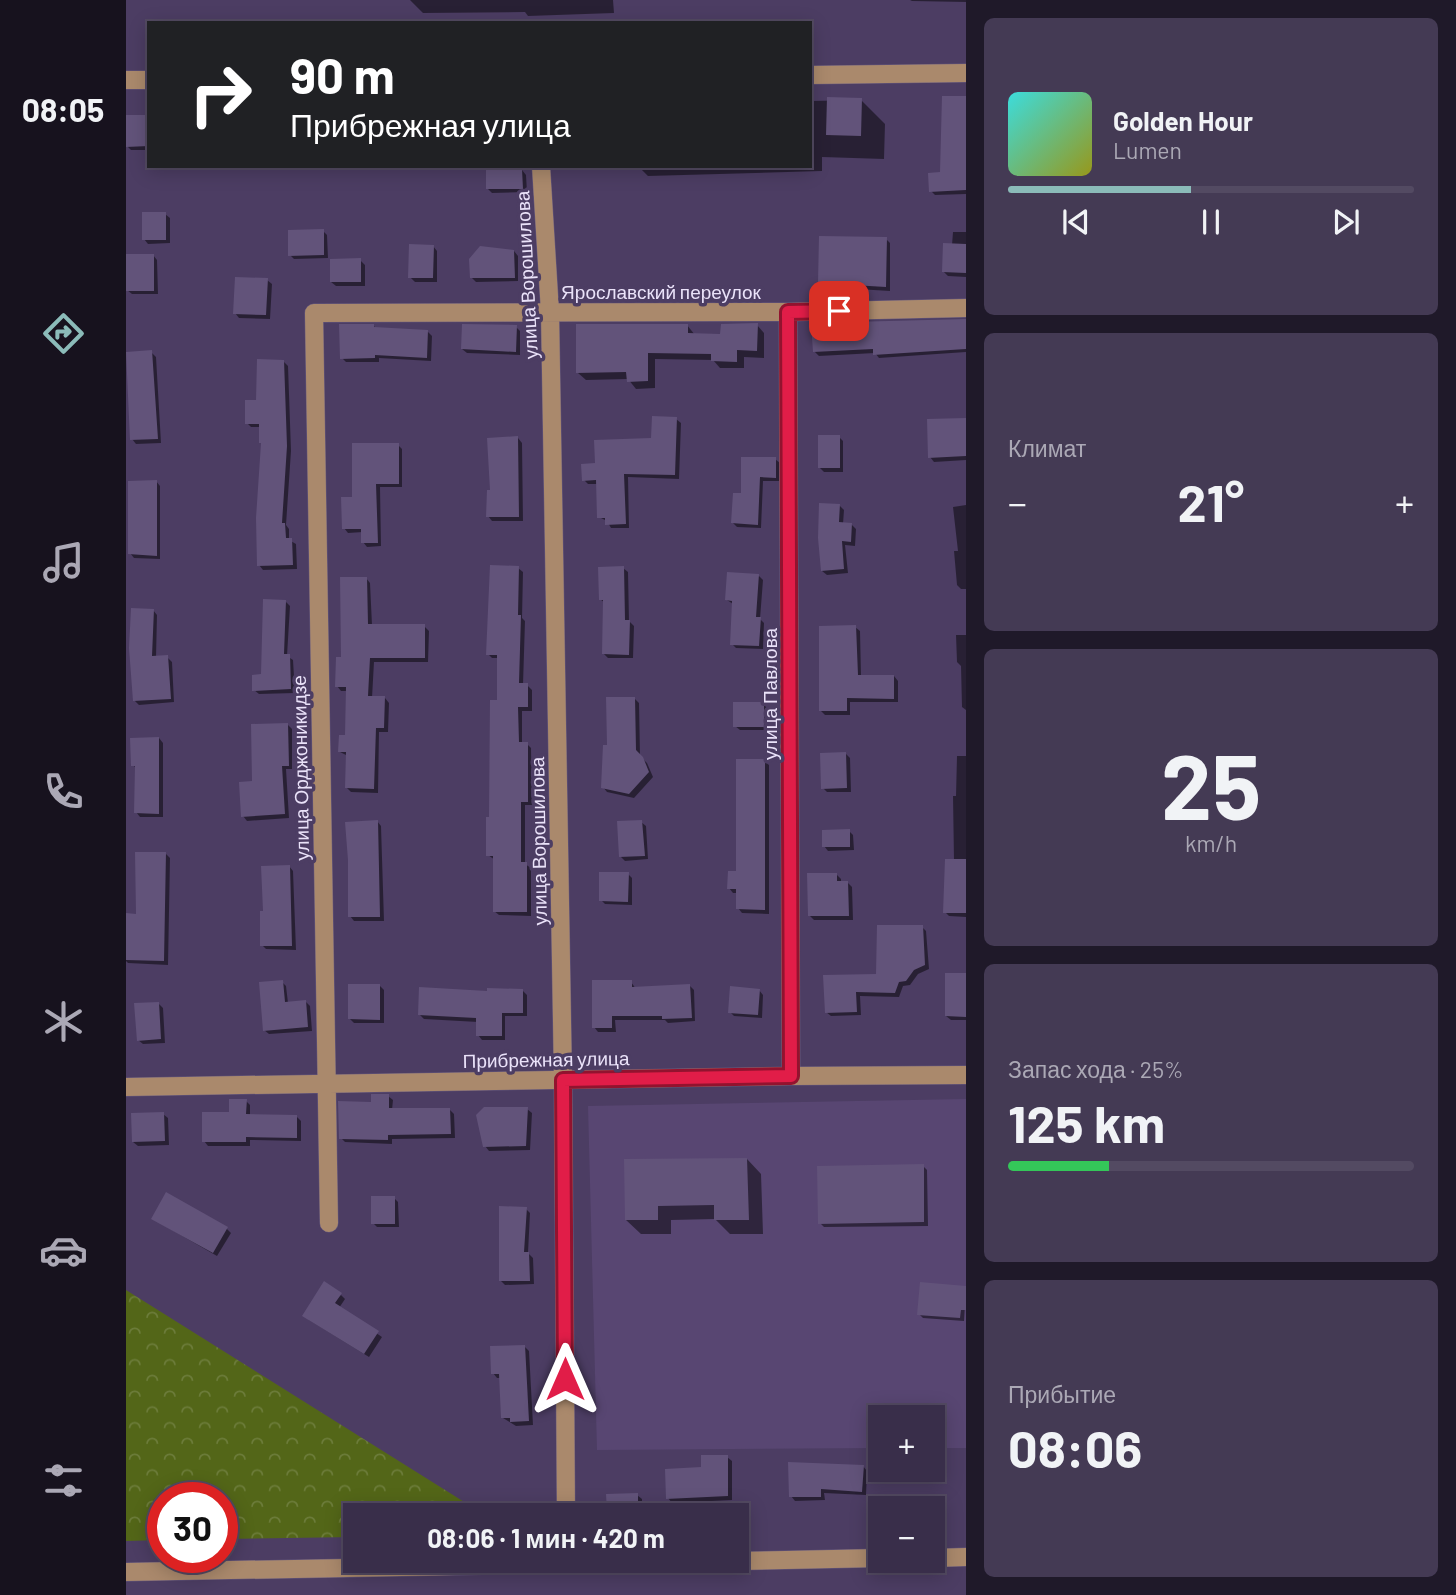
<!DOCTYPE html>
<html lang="ru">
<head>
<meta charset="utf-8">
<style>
	body { margin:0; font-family:Barlow,sans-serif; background:#443a54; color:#f1f3f6; height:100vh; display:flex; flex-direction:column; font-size:26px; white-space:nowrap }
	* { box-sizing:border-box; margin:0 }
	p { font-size:23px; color:#aba8b5 }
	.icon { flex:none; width:38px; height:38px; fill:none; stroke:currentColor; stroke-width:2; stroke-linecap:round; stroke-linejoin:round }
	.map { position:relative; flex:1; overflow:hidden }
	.panel { display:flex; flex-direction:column; gap:18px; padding:18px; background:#1f1929; width:490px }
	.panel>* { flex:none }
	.top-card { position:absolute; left:21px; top:21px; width:665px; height:147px; border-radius:0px; box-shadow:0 4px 18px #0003,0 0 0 2px #534a62; background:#202124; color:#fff; overflow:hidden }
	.fabs { position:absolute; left:742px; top:1405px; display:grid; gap:14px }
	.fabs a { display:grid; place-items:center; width:77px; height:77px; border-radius:0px; background:#392e4a; box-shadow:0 4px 18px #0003,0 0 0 2px #534a62; font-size:35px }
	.speed { position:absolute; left:21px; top:1482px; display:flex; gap:14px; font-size:35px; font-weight:700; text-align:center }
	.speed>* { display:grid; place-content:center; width:91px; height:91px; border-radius:50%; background:#392e4a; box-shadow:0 4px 18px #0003,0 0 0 2px #534a62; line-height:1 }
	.speed .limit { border:10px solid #d22; background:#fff; color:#111 }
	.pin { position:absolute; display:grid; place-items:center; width:60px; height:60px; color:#fff; margin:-30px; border-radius:14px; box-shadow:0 4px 10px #0006 }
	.me { position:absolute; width:77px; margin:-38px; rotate:0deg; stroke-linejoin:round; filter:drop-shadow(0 0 5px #0008) }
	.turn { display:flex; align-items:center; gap:24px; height:147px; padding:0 28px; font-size:32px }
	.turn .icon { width:91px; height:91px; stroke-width:2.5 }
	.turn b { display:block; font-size:49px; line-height:60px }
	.big { font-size:52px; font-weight:700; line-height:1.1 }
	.panel .tile { flex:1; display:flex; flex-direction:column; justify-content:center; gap:10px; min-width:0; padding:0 24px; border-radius:10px; background:#443a54 }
	.panel .dial { align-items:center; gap:0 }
	.dial b { font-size:91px; line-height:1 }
	.song { display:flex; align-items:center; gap:21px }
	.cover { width:84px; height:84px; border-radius:10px; background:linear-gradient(135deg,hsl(180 70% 55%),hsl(60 70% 35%)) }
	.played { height:7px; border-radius:4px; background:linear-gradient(90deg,#8bbbb9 45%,#534a62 45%) }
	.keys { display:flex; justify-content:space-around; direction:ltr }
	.heat { display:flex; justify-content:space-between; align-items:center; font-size:38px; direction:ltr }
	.charge { height:10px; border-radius:5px; background:linear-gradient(90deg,#34c759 25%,#534a62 0) }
	.trip { position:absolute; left:217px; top:1503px; width:406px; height:70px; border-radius:0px; background:#392e4a; box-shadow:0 4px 18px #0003,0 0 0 2px #534a62; font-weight:700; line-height:70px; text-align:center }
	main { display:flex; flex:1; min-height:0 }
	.tabs { display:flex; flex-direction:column; width:126px; justify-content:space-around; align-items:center; background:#17121e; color:#aba8b5 }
	.tabs .icon { width:49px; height:49px }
	.tabs .selected { color:#8bbbb9 }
	.tabs b { font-size:32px; color:#f1f3f6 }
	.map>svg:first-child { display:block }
	.built { fill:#584672 }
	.forest { fill:url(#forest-crowns) }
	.shadow { fill:#0007 }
	.building { fill:#62537a }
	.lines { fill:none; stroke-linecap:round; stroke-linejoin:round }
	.minor-casing { stroke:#685b7e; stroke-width:19 }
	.minor { stroke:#aa896c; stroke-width:18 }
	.route-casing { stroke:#92132f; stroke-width:18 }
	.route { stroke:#e11d48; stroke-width:12 }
	.labels { text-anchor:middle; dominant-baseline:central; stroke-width:7; stroke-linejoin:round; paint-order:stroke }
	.street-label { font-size:19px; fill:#eae2f9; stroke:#4c3d63 }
</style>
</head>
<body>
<main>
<nav class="tabs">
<b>08:05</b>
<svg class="icon selected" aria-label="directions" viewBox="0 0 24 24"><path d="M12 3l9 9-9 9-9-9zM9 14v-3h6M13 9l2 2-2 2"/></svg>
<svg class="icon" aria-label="music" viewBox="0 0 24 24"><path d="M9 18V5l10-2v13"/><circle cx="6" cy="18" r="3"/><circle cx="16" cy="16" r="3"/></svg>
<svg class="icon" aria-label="phone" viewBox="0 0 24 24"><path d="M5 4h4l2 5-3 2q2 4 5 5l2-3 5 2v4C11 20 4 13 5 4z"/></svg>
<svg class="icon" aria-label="climate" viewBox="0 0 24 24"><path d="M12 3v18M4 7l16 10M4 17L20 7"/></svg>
<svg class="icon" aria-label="car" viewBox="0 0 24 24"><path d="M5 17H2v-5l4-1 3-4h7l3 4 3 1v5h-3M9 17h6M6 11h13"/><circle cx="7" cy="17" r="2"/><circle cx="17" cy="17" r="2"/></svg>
<svg class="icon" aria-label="filters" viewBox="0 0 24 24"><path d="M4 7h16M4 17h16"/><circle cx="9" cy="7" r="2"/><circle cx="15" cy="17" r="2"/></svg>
</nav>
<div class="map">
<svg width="840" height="1595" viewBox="0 0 840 1595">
	<defs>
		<pattern id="forest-crowns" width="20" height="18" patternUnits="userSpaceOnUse" patternTransform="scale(1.75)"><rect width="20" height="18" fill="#536618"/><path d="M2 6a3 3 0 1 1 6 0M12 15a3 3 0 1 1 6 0" fill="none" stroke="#6c7c3a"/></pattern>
	</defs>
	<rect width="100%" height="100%" fill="#4c3d63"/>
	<!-- built -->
	<path class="built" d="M840,1099V1448H807V1418H754V1448L471,1450L462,1106Z"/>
	<!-- forest -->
	<path class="forest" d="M0,1290L359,1515L229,1516V1537L96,1539V1498H37V1540L0,1541Z"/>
	<!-- shadow -->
	<path class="shadow" d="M284,0H487L488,13L402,16L399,12L297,13Z
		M784,0H840V2L786,1Z
		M840,98V194L809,195L805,191L815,174Z
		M735,100L759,124L758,159L696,157V171L522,176L512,166H684V101Z
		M23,117V150H5L1,146Z
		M396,170L400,175L401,192L366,193L362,189Z
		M39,214L44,218V243L22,244L18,239Z
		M197,231L201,235L202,258L168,259L164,255Z
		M827,232H840V277L822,276L817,271L826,245Z
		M760,239L764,243V291L698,287L694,282Z
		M307,246L311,251V282H289L284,277Z
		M388,251L392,256V281L350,282L346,278Z
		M27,255L31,260L32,294H6L1,290Z
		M234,260L239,265V286H210L205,282Z
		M141,280L146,284L144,319L113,318L109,313Z
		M840,321V352L753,358L749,353L693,356L688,351Z
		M561,325L569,335L596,336L631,325L638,333V358L618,357V368H594L587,360L529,359V388L510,389L502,379L460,380L452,373Z
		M248,326L250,329L302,332L306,336L305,361L253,358V362H220L216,358Z
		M390,327L394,331V355L341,353L336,349Z
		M25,352L30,357L35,443L10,444L6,439Z
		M158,362L162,366L165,451L160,525L163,529V540L170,544L171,569L137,570L133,565L137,444L135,427H125L121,423Z
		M550,419L555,423L553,479L502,477L503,528H485L481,521L473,517L472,484H462L458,480L471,465L527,440Z
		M840,420V460L808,462L804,457Z
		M713,437L717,441V472H698L694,468Z
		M392,438L396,443L397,521H366L362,516L365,492Z
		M272,445L276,449V487H254L255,546L241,547L237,542V532L222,533L218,528L228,499Z
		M649,459L654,463L653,481H637L635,528L611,527L607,523L617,495Z
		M30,481L34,486V559L8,558L4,553Z
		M713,505L718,510L717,524H725L730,529L729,546L719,545L722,573L701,575L696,571Z
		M840,505V589H835L831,585L828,551H832L827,507Z
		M392,568L397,572L396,618L399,621L397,685H401L406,690V711H396V744H401L405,748L406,805H399V864L405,868V916L373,915L368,911L369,860L362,855L373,702V658H366L362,654Z
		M497,568L502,572L503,621L508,626L507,658H482L477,653L479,603L474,599Z
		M633,576L637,580L634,619L638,623L637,649L610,648L606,644L607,604L601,600Z
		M240,578L244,583L246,625L298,626L303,631L302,662H248L246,698H259L263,703L262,732H253L252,793L225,792L221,788L222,756L214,752L220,737L221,691H215L211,686Z
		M160,602L164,606L161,656L167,660L169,693L133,694L128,690L136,676Z
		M27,610L31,615L30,658L41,657L46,662L48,702L13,705L8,700Z
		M729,627L734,631L735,676H768L772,681V702H724V715H699L695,711Z
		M830,635H840V710L836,707L835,666L831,662Z
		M508,698L513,703L514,756L521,763L527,777L508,798L481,792L477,787L482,747Z
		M637,704L641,708V730H614L609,726Z
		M162,725L166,729V769H160L163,818L121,821L117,816L128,782Z
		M33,738L37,743V817H14L10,812L11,769L7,765Z
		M720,754L724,758L725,792H701L697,788Z
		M831,756H840V917L823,916L819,912L828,861L827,796H830Z
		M638,761L643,765V914L616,913L612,908V893H607L603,888L612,873Z
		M251,821L255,826L258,921H228L224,916Z
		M515,822L520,826L522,859L499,861L495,857Z
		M723,831L727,835L728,850L702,851L698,846Z
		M40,854L44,858L42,965L2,963L0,961V915L12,916Z
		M163,866L167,871L170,950L140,949L136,945L139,913Z
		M502,874L506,878V905L479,904L475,900Z
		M711,875L715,879V883H722L726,887L727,920H688L684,916Z
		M796,927L800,931L803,969L792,974L784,985L777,986L773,997L734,996L735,1015L705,1016L700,1012L752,975Z
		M840,974V1020H825L820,1016Z
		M156,982L160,986L162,1003L180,1002L184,1006L186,1031L143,1034L138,1030Z
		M505,982L510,989L564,986L568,990L569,1021L542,1023L539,1020H489L490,1032H472L468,1027Z
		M254,986L258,990V1023H228L224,1019Z
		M396,990L401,995V1016H379V1040H356L352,1035V1022L298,1019L293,1014L363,993Z
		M633,990L637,995L636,1018L608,1016L604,1012Z
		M32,1003L37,1008L39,1043L17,1044L12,1040Z
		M262,1096L267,1100L266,1110H324L328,1114L329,1138L266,1139V1144L219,1142L215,1138L246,1104Z
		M120,1101L124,1105V1115L171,1117L175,1121V1141L124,1140V1146H82L78,1141Z
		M401,1109L406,1113L404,1150L363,1151L359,1146Z
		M37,1114L42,1118L43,1145L12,1146L7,1142Z
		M621,1159L635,1174L637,1234H604L589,1219L545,1220V1234H515L500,1220Z
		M797,1166L801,1170L802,1226L698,1227L694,1223Z
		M268,1198L272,1202L273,1227H251L247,1223Z
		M400,1209L404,1213L402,1253L407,1258L408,1284L379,1285L375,1281Z
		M27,1219L100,1228L105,1233L91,1256Z
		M840,1288L838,1321L797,1318L793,1314Z
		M215,1295L219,1299L213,1308L256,1337L243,1357L183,1320Z
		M398,1346L403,1351L407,1425L390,1426L377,1418L375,1378H371L367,1373Z
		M601,1457L606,1461V1500L546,1503L542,1498L576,1469Z
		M737,1466L741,1471L740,1495L698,1493L699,1500L669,1501L665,1496Z
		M511,1495L516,1499V1515H487L482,1511Z"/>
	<!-- building -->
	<path class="building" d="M816,96H840V190L803,192L802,173L814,172Z
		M701,97L736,98L735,136L700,135Z
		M0,115H23V146L0,147Z
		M360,169H396L397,189H360Z
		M16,212H40V240H16Z
		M198,229V255L162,256V230Z
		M693,236L761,237L760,287L692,283Z
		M817,243L840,244V273L816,272Z
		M283,244L308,245L307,278H282Z
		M354,246L388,250L389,278H344L343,259Z
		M0,254H28V291H0Z
		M235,258V282H204V259Z
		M109,277L142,278L140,315L107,314Z
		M840,319V349L747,355V349L687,352L685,323Z
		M632,323L631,351L611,350V362L585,361V354L522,353V381L501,382L500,372L450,373V324H562V333L594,334L595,324Z
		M213,324H248V327L302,330L301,358L249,355V358L214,359Z
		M336,324L391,325L390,352L335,349Z
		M26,350L32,439L4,440L0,352Z
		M131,359L158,360L161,446L156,523H159L160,538H166L167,565L131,566L130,518L135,443H133V424H119V400H130Z
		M526,416L551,417L549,475L498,474L500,524L479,525V518H471L470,480L456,481L455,464L469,463L468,440L525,438Z
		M840,418V456L802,458L801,419Z
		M692,435H714V468H692Z
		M392,436L393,517H360L361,490H364L361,438Z
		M226,443H273V484H250L252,543H235V529H216L215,497H226Z
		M615,457H650V478L634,477L632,525L605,523L607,493H615Z
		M31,480V556L2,554V481Z
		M693,503L714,504L713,522L726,523L725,542L716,541L718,569L695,571L692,538Z
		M364,565L393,566L392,615H395L393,683H402V707H392L393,742H402V802H395V862H401V912H367V856H360V817H363L364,700H371V655H360Z
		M498,566L499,620H504L503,655L476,654L477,600H473L472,567Z
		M601,572L633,574L630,617H635L633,646L604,645L606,601L599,600Z
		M214,577H241L242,624H299V658H244L242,696H259L258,728H250L248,789L219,788L220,752H212L213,735H219L220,687H209L210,657H215Z
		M137,599L160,600L158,654H164L165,689L126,691V675L135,674Z
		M5,608L28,609L26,656L42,655L45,699L7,701L3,648Z
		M730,625L732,675H768V699L721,698V711H693V626Z
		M480,697H509L510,750L517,757L523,772L503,794L475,788L477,745H481Z
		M607,702H638V727H607Z
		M162,723L163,766H156L159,814L115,817L113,782L126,781L125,724Z
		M33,737V814L8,813L9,766H5L4,738Z
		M720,752L721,788L695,789L694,753Z
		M610,759H639V910L610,909V889H601L602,871H610Z
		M252,820L254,917H222V860L219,822Z
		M516,820L519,856L493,857L491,821Z
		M724,829V847H696V830Z
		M9,852H40L38,961L0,960V913L10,914Z
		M819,859H840V913H817Z
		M164,865L166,946H134V911H137L135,866Z
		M473,872H503L502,902L473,901Z
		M681,873H711V881H722L723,916H682Z
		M751,925H797L799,965L788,970L780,981L773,982L769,993L730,992L731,1012L699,1013L697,975L750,974Z
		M819,973H840V1017L819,1016Z
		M157,980L159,1002L180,1000L182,1027L137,1031L133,982Z
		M466,980H506V987L564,984L566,1018L536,1019V1016H486V1028H466Z
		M222,984H254V1020L222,1019Z
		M604,986L634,989L632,1015L602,1013Z
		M293,987L361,991V988L397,989V1013H376V1036H350V1018L292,1015Z
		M33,1002L35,1039L11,1041L8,1003Z
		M245,1094H263V1108H324L325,1134L262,1135V1140L213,1139L212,1101L245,1102Z
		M103,1099H121L120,1114L171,1115V1138L120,1137V1142H76V1112H103Z
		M358,1107H402L400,1146L357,1147L350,1115Z
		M38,1112L39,1141L6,1142L5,1113Z
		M621,1158L623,1220H588V1205L532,1206V1220H499L498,1159Z
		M798,1164V1222L692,1224L691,1166Z
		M40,1192L102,1227L87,1253L25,1219Z
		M245,1196H269V1224H245Z
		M373,1206L401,1207L398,1252H403L404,1281H373Z
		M198,1281L216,1293L209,1303L253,1331L238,1354L176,1316Z
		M794,1282L840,1286V1310H835L834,1318L791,1315Z
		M399,1345L403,1421L384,1422V1418H375L373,1374H365L364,1346Z
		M575,1455H602V1496L540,1499L539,1469L575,1467Z
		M662,1462L738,1465L736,1492L695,1489V1497H663Z
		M512,1493V1511L481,1512L480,1494Z"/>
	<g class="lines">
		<!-- minor casing -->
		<g class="minor-casing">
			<path id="minor" d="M684,75L840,73
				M0,80H23
				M415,166L424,312L437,1080L440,1516
				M662,312L665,1076
				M0,1087L665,1076L840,1075
				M203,1223L188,313L662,312L840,308
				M807,1558L840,1557
				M611,1561L754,1558
				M0,1572L599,1561"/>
		</g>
		<!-- minor -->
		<use href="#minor" class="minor"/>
	</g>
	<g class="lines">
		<!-- route casing -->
		<g class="route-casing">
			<path id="route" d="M439,1379L437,1080L665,1076L662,312L713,311"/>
		</g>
		<!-- route -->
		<use href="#route" class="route"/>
	</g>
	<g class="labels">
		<!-- street labels -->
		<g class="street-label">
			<text transform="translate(400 275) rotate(-93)">улица Ворошилова</text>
			<text x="535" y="291">Ярославский переулок</text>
			<text transform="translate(643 694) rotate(-90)">улица Павлова</text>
			<text transform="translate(174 768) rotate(-91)">улица Орджоникидзе</text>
			<text transform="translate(412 841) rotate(-91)">улица Ворошилова</text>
			<text transform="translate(420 1059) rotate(-1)">Прибрежная улица</text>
		</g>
	</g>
</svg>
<div class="fabs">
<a>+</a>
<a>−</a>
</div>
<div class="speed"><div class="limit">30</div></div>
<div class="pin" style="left:713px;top:311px;background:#d93025"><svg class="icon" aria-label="arrive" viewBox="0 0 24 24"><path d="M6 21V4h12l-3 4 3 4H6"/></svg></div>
<svg class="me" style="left:439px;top:1379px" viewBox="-20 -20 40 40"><path d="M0-17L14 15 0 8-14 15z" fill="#e11d48" stroke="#fff" stroke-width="4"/></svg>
<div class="trip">08:06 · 1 мин · 420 m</div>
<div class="top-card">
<div class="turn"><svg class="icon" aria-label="right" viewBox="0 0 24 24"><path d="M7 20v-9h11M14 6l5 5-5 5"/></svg><div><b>90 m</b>Прибрежная улица</div></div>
</div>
</div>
<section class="panel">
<div class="tile">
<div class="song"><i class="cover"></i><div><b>Golden Hour</b><p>Lumen</p></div></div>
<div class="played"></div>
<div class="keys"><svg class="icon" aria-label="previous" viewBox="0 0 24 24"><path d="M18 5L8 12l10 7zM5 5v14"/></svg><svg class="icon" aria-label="pause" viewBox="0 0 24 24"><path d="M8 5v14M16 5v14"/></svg><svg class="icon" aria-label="next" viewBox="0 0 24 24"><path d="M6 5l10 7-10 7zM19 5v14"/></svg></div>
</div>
<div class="tile"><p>Климат</p>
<div class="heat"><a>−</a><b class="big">21°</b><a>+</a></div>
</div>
<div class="tile dial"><b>25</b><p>km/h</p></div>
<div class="tile"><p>Запас хода · 25%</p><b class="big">125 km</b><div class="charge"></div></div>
<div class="tile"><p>Прибытие</p><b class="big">08:06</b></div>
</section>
</main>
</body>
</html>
